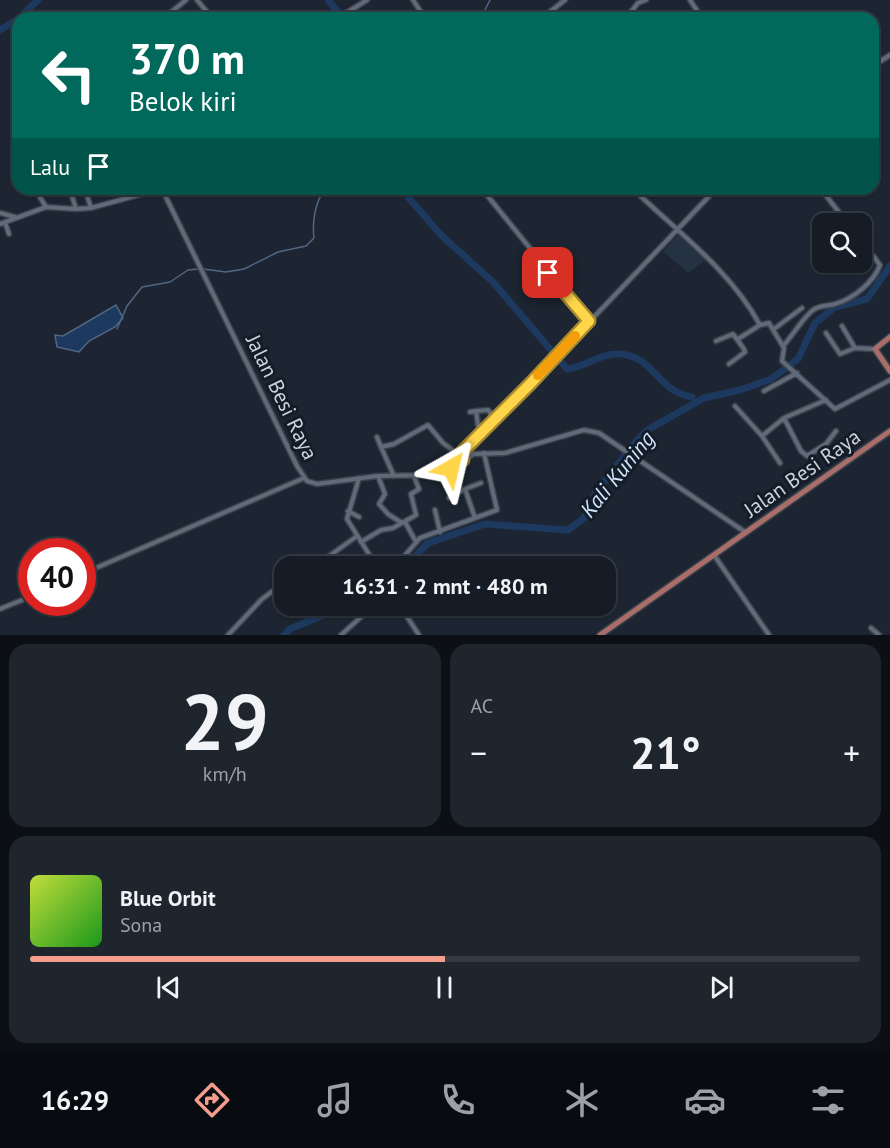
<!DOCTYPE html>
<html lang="id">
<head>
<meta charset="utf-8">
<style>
	body { margin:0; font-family:"PT Sans",sans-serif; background:#1e252d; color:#f1f3f6; height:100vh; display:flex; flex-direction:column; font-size:22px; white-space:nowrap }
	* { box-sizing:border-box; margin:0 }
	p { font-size:20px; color:#9da1a7 }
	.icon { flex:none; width:33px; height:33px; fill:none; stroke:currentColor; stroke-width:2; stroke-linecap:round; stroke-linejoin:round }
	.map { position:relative; height:635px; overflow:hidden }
	.details { display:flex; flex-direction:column; gap:9px; padding:9px; background:#0c0f14; flex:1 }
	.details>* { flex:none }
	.top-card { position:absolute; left:12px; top:12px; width:867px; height:183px; border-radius:18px; box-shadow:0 2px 4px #0004,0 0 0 2px #343a42; background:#00695c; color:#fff; overflow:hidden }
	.tools { position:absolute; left:812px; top:213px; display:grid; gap:12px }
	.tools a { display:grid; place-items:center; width:60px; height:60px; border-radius:12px; background:#151c25; box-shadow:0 2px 4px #0004,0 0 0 2px #343a42; font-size:30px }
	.speed { position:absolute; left:18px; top:538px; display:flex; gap:12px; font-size:30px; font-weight:700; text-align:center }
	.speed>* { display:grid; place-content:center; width:78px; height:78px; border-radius:50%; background:#151c25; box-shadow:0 2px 4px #0004,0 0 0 2px #343a42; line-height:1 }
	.speed .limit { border:9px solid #d22; background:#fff; color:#111 }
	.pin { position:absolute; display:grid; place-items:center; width:51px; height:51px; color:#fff; margin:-26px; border-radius:12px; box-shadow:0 3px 9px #0006 }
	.me { position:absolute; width:66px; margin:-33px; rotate:37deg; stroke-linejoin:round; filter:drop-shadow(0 0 4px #0008) }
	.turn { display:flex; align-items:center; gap:21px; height:126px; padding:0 18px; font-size:27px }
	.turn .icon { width:78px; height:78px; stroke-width:2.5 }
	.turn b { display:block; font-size:42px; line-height:51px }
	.then { display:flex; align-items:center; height:57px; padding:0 18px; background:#0003; gap:12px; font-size:22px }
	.big { font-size:45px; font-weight:800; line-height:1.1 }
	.details .card { flex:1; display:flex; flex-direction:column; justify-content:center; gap:9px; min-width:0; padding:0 21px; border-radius:18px; background:#1e252d }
	.details .dial { align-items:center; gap:0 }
	.dial b { font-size:78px; line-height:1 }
	.song { display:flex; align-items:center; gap:18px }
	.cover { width:72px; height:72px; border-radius:9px; background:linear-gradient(135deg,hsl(70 70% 55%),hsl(120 70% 35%)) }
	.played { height:6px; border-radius:3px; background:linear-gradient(90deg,#f49d8c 50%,#343a42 50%) }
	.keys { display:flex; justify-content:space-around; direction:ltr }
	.heat { display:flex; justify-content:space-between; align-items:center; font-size:33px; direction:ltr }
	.details .tiles { flex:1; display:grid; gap:9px; grid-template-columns:1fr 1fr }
	.card:last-child { grid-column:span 2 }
	.trip { position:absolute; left:274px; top:556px; width:342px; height:60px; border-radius:18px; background:#151c25; box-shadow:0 2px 4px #0004,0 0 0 2px #343a42; font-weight:800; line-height:60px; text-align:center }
	.tab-bar { display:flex; height:96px; justify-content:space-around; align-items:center; background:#080b0f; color:#9da1a7 }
	.tab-bar .icon { width:42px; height:42px }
	.tab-bar .current { color:#f49d8c }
	.tab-bar b { font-size:27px; color:#f1f3f6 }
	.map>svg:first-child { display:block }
	.built { fill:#253241 }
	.water { fill:#1d395f; stroke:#526784; stroke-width:1.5 }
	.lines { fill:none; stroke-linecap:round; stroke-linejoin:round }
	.stream { stroke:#526784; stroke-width:1.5 }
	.river { stroke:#1d395f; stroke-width:7 }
	.minor-casing { stroke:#3a414b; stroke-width:7 }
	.major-casing { stroke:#3a414b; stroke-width:8 }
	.minor { stroke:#606a78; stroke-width:4 }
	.major { stroke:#a96e6a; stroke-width:5 }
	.route-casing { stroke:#a68a30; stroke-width:15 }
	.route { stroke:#ffd54a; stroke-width:10 }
	.slow { stroke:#f59e0b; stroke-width:10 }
	.labels { text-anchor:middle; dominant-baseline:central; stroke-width:6; stroke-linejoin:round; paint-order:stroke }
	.street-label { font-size:21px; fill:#cdd3db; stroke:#131c27 }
	.water-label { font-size:22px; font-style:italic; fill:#d0e4ff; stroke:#131c27 }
</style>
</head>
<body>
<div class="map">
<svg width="890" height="635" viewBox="0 0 890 635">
	<rect width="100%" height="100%" fill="#1c2531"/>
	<!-- built -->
	<path class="built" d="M679,234L707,259L688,273L663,251Z"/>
	<!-- water -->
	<path class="water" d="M116,305L123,318L115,327L89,341L79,352L57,347L55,335L63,336Z"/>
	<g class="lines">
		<!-- stream -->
		<path class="stream" d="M481,18L490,0
			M203,269L226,272L244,269L278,252L306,246L314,238C312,222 315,202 325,189
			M117,329L127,306L142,287L170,282L188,270L198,269
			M287,635L294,629"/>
		<!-- river -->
		<path class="river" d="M328,0L343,18
			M19,18L38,0
			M0,30L18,19
			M401,189L441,235L493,282L567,369C584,368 598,354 617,354C653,353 657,392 692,397
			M405,567L428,543L485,524L568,530L584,518L595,493L638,439L649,429L704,398L740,390L771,379L798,359L815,323L835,307L867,299L890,266
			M284,635L290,629L345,606"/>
		<!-- minor casing -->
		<g class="minor-casing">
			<path id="minor" d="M197,0L212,18
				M413,0L425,18
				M690,0L702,18
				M164,18L186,0
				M338,18L367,0
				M542,18L565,0
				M626,18L638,3L646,0
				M873,66L890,55
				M35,189L46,207
				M85,189L91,208
				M162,189L297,466L307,481L317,484L377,476L431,475L451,468L474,454L505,453L584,430L599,433L745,532
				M482,189L589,321
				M633,189C678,232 730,270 760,325
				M821,189L848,224
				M72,196L76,209
				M0,213L15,217
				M5,222L9,234
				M0,224L46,207L76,209L91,208L160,189
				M842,326L855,348
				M774,329L802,308
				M826,333L840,354L855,348L875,349
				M738,339L760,325L769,323L784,348L782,361L835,409L890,380
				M716,341L733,334L744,349L745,352L729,364
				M783,346C793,335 802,319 813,310C820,305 828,306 835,304C853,299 874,282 880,265L861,240
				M764,391L797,373
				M735,406L762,436L780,463
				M476,411L488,410L495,419
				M470,412L476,411L478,425L485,429
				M784,418L801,451L807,456L826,444L836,431
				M762,436L784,418L826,400
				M377,437L381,447L394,444L428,425L443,443L459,455
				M381,447L394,476
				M463,460L459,455L531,383L716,189
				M378,476L385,494L379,504L388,514L402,523
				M359,478L347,519L377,567
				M449,498L465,489
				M435,510L440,532
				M348,511L359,517
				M475,518L465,489L481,483
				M405,522L416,542
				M361,542L381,530L393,528L416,515L411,494L419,489L414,476
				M714,555L769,635
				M314,567L357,536
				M387,567L400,561L420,538L497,510L484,453
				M82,574L304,478
				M400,606L419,635
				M0,609L32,596
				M871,628L879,635
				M228,635L262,599L285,582
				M341,635L373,606"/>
		</g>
		<!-- major casing -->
		<g class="major-casing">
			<path id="major" d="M890,337L875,349L890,371
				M600,635L890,431"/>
		</g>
		<!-- minor -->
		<use href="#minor" class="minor"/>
		<!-- major -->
		<use href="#major" class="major"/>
	</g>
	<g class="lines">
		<!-- route casing -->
		<g class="route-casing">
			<path id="route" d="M451,468L463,460L459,455L531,383L589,321L548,273"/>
		</g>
		<!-- route -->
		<use href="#route" class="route"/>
		<!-- slow -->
		<path class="slow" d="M538,375L575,336"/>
	</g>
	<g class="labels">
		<!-- street labels -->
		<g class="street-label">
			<text transform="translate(282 397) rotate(64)">Jalan Besi Raya</text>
			<text transform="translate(802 473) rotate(-35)">Jalan Besi Raya</text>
		</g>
		<!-- water labels -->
		<g class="water-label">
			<text transform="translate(617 474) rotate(-51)">Kali Kuning</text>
		</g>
	</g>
</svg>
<div class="tools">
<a><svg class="icon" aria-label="search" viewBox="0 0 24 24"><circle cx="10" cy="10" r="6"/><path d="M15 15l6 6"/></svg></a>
</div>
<div class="speed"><div class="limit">40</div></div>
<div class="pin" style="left:548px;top:273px;background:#d93025"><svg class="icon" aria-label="arrive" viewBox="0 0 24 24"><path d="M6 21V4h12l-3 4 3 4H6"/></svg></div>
<svg class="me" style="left:451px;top:468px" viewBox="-20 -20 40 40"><path d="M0-17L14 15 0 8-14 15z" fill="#ffd54a" stroke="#fff" stroke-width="4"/></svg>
<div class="trip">16:31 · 2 mnt · 480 m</div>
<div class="top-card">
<div class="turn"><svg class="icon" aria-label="left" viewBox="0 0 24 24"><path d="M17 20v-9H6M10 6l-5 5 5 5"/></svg><div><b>370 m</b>Belok kiri</div></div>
<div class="then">Lalu<svg class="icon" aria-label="arrive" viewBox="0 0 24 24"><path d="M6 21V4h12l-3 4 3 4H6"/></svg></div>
</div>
</div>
<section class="details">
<div class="tiles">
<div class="card dial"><b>29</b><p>km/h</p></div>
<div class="card"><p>AC</p>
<div class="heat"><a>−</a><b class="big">21°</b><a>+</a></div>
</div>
<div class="card">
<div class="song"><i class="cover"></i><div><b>Blue Orbit</b><p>Sona</p></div></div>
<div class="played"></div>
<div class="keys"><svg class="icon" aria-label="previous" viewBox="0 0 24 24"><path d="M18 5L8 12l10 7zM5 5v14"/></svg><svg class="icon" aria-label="pause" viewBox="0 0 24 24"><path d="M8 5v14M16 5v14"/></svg><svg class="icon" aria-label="next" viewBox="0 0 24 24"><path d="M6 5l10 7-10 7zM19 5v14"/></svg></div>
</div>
</div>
</section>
<nav class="tab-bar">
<b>16:29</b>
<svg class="icon current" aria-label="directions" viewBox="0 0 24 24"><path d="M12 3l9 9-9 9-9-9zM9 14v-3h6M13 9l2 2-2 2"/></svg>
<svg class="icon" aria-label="music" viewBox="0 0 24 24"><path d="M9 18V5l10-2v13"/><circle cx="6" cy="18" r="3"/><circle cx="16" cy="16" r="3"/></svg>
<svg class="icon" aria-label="phone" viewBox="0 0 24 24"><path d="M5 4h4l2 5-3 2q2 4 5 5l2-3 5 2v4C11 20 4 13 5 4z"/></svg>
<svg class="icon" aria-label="climate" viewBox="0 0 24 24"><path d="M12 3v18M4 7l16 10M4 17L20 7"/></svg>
<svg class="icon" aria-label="car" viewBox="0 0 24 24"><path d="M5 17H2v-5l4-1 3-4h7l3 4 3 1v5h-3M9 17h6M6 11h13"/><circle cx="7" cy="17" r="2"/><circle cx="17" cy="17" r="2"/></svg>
<svg class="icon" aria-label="filters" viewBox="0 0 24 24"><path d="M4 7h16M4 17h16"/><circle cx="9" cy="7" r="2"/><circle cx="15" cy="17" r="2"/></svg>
</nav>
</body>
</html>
